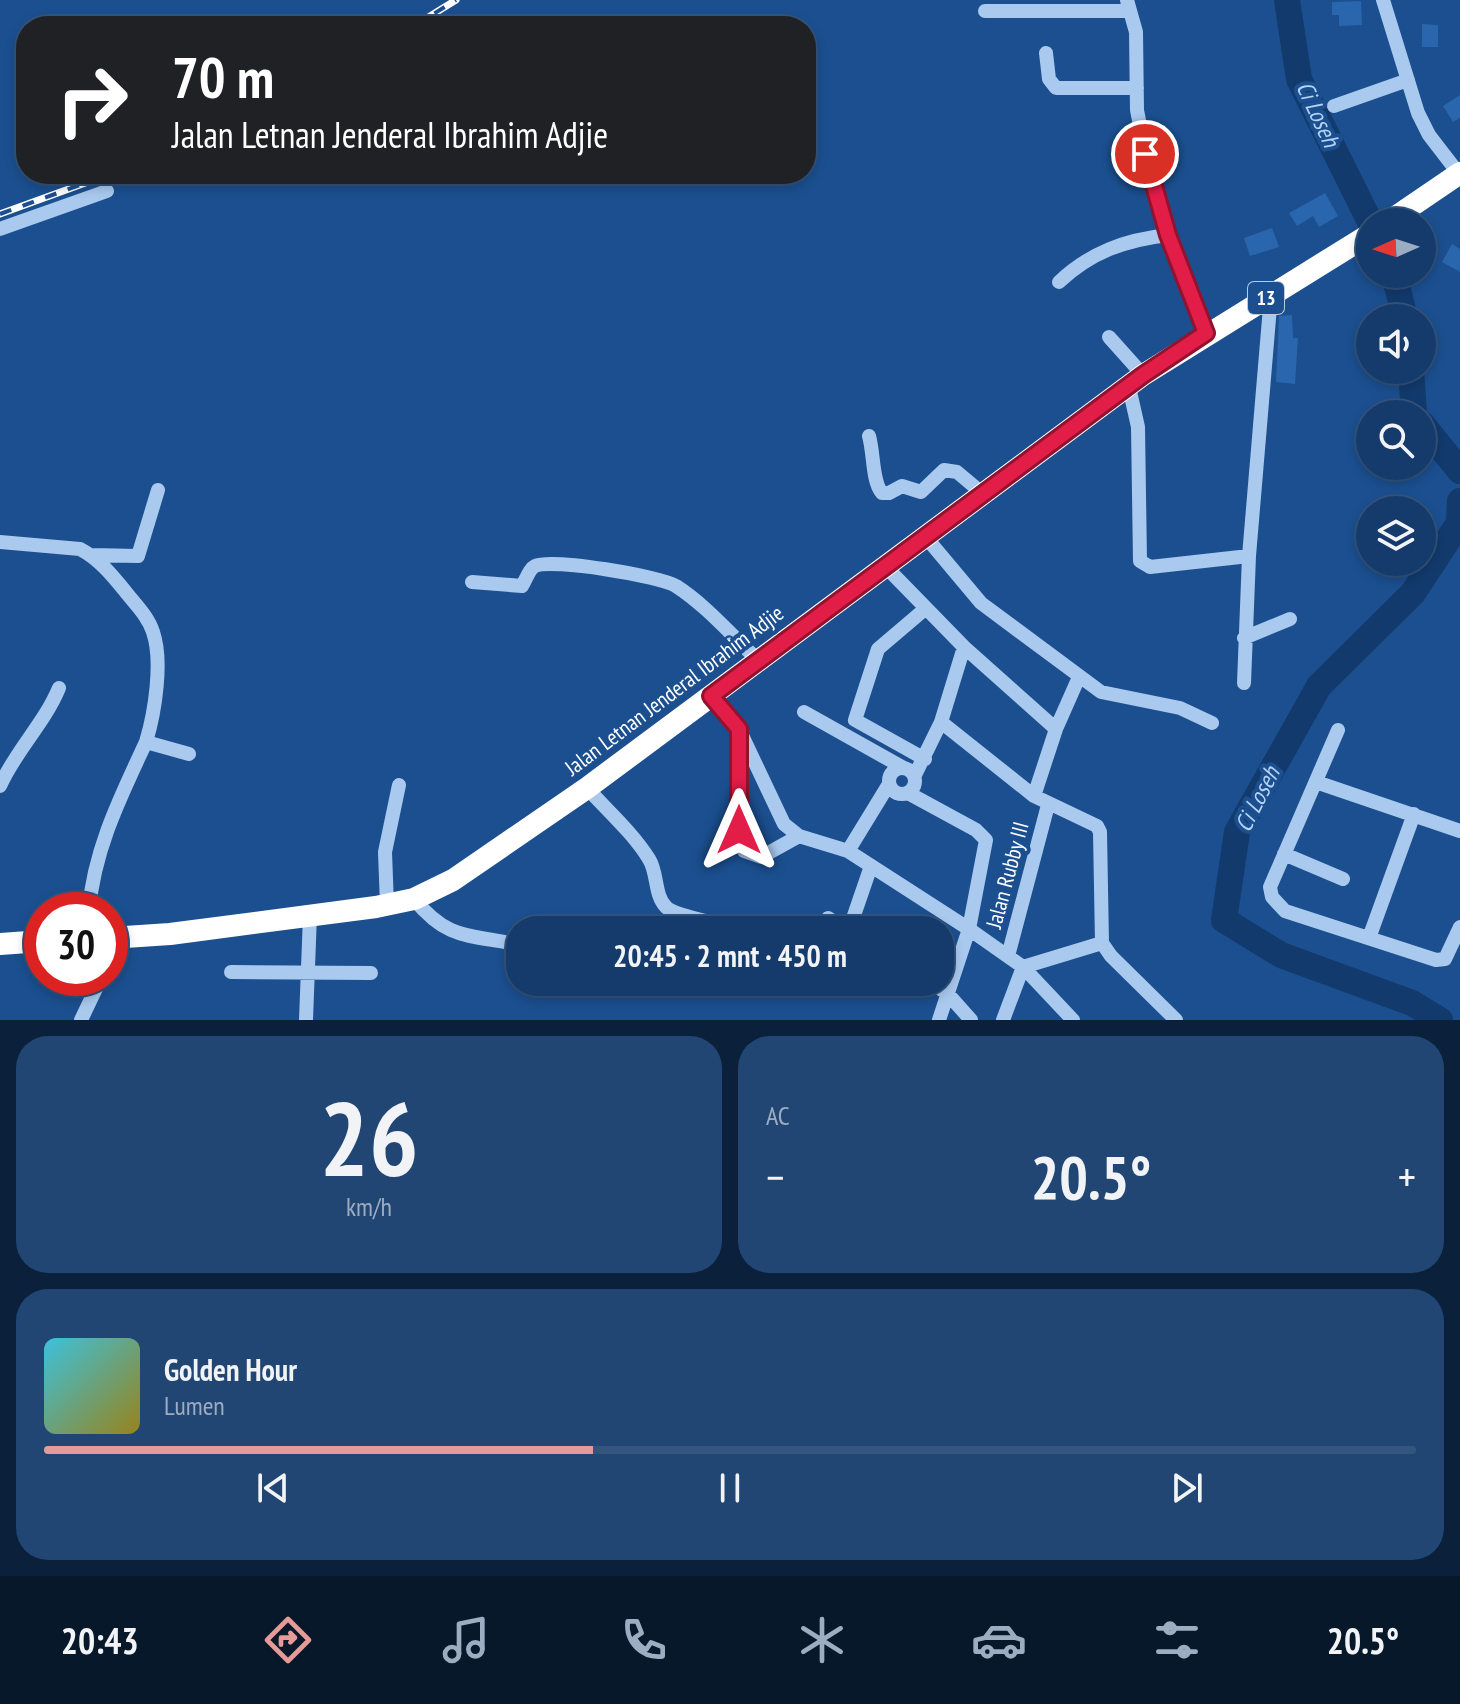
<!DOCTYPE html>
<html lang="id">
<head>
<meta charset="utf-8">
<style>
	body { margin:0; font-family:"PT Sans Narrow",sans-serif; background:#214673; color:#f1f3f6; height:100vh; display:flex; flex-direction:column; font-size:30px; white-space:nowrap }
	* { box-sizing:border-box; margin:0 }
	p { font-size:26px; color:#9dadc1 }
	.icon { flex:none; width:44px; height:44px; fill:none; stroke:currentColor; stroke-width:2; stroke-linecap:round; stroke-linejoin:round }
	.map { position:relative; height:1020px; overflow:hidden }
	.sheet { display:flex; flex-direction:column; gap:16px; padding:16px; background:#0b203b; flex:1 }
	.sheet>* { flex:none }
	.hud { position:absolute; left:16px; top:16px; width:800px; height:168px; border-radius:32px; box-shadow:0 4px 12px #0003,0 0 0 2px #33557e; background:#202124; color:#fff; overflow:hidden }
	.needle { width:52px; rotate:267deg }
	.fabs { position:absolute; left:1356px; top:208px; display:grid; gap:16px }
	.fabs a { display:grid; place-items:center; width:80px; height:80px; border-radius:50%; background:#143b6b; box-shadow:0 4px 12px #0003,0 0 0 2px #33557e; font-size:40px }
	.speed { position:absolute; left:24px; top:892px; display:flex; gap:16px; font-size:40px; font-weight:700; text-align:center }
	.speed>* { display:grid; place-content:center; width:104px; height:104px; border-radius:50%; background:#143b6b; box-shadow:0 4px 12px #0003,0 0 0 2px #33557e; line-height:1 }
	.speed .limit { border:12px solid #d22; background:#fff; color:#111 }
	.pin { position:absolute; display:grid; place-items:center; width:68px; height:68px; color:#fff; margin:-34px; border:4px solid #fff; border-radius:50%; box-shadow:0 2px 8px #0007 }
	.me { position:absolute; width:88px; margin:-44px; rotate:0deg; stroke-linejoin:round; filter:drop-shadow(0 0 6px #0008) }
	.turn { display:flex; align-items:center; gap:28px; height:168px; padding:0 24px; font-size:36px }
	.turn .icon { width:104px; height:104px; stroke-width:2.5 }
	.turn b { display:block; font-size:56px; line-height:68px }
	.big { font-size:60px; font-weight:700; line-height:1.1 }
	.sheet .widget { flex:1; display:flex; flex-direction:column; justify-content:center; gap:12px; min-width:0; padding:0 28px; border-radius:32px; background:#214673 }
	.sheet .dial { align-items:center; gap:0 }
	.dial b { font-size:104px; line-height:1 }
	.song { display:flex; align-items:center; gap:24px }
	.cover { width:96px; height:96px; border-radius:12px; background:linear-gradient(135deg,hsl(190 70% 55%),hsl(50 70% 35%)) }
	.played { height:8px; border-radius:4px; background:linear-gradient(90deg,#e69b98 40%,#33557e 40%) }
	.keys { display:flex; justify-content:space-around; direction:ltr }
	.heat { display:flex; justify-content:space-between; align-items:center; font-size:44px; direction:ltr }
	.sheet .tiles { flex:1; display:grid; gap:16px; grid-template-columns:1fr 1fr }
	.widget:last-child { grid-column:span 2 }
	.trip { position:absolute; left:506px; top:916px; width:448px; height:80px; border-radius:32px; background:#143b6b; box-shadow:0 4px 12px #0003,0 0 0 2px #33557e; font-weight:700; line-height:80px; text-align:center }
	.dock { display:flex; height:128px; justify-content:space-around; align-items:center; background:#08182b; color:#9dadc1 }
	.dock .icon { width:56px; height:56px }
	.dock .current { color:#e69b98 }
	.dock b { font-size:36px; color:#f1f3f6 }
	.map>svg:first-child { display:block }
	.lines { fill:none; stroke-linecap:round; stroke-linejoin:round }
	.river { stroke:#123a6d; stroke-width:26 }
	.building { fill:#2a66ad }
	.minor { stroke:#a9c9ee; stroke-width:14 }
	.highway { stroke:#fff; stroke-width:22 }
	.rail-casing { stroke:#fff; stroke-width:7 }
	.rail { stroke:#1b4f8f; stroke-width:4; stroke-dasharray:12; stroke-linecap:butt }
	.route-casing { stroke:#92132f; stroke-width:20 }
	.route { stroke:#e11d48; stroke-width:14 }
	.labels { text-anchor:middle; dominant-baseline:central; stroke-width:8; stroke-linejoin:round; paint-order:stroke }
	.shield { fill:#1b4f8f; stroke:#bbcadd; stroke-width:2 }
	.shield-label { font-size:20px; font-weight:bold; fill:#fff }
	.street-label { font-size:22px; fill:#fff; stroke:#1b4f8f }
	.water-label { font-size:24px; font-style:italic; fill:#b5d3f5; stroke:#1b4f8f }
</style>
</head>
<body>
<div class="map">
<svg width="1460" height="1020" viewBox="0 0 1460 1020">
	<rect width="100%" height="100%" fill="#1b4f8f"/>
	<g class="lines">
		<!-- river -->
		<path class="river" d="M1287,0L1299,79L1370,222
			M1394,274L1405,318
			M1411,370L1414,414
			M1422,424L1460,471
			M1440,1020L1412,1003L1281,955L1224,920L1237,832L1319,686L1413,593L1459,523L1460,501"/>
	</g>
	<!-- building -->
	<path class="building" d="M1361,1L1362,25L1339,26V15H1332V2Z
		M1422,24L1438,25V47H1422Z
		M1460,95V118L1453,122L1443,106Z
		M1325,193L1338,216L1319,227L1313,216L1297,226L1289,213Z
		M1272,228L1279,247L1250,256L1244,238Z
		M1452,244L1460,249V272L1442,262Z
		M1292,315L1293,338H1298L1295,384L1276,382L1279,316Z"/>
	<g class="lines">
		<!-- minor -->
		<path class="minor" d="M1127,0L1136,32L1137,110L1150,177L1168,235L1206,333
			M1383,0L1418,113L1429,135L1459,174
			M985,11H1129
			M1046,53L1049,79L1056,88H1137
			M1334,106L1408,80
			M0,229L107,191
			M1059,282C1091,252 1125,240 1168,235
			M1109,337L1143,375
			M1129,387L1138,427L1140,561L1150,567L1249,556
			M869,436C874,453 872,482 882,493H889L902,486L921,492L944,470L957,472L982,493
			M924,535L981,603L1101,692L1180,708L1212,723
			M0,542L80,549C99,559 112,575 125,591C135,604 148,616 153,632C163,661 155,712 146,742L189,754
			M91,555L138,556L158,490
			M885,566L964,647L1056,729L1034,796
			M472,582L522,586C526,580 529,569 535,566C552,558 659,576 676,586C707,606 732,636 759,661
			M1244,638L1290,619
			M1244,683L1249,556L1271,295
			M711,696L739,729L784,824L799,836L848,851L969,929L1023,967L1073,1020
			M804,712L904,768
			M941,722L1034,796L1097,826L1100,832L1102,943L1111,956L1176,1020
			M1056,729L1079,677
			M1338,730L1270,887L1272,897L1285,911L1436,960L1445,959L1460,927
			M739,731V830L744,851L761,857L799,836
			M925,759L855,720L878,649L925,609
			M889 781a13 13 0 1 1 26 0a13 13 0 1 1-26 0Z
			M915,775L941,722L964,647
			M1316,782L1460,831
			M0,786C16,750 44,724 59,688
			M587,788C607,810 633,833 649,859C658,873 654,895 666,907C677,918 712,919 730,930
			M908,793L976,830L986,840L969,929L939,1020
			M848,851L889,784
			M1284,854L1343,879
			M414,899C449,942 471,934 520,945
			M387,905L385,852L399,785
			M89,910C94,849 121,796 146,742
			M828,918L847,930
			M849,930L871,866
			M1369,938L1414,814
			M1008,956L1048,805
			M231,972L371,973
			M929,982L947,993L971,1020
			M81,1020L101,978
			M306,1020L310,915
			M1003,1020L1023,967L1102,943"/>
		<!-- highway -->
		<path class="highway" d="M1388,222L1460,173
			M110,938L170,934L376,907L414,899L453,880L587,788L1143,375L1370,234
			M0,944L42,941"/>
		<!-- rail casing -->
		<g class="rail-casing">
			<path id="rail" d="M414,26L456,0
				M0,214L110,174"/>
		</g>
		<!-- rail -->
		<use href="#rail" class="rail"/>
	</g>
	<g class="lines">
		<!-- route casing -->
		<g class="route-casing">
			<path id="route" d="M739,830V729L711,696L1143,375L1206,333L1168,235L1145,154"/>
		</g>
		<!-- route -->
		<use href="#route" class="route"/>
	</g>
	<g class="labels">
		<!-- shield labels -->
		<rect class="shield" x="1248" y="282" width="36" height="32" rx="6"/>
		<g class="shield-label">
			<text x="1266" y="298">13</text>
		</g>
		<!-- street labels -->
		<g class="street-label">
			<text transform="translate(674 690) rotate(-37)">Jalan Letnan Jenderal Ibrahim Adjie</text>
			<text transform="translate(1007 875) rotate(-75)">Jalan Rubby III</text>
		</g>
		<!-- water labels -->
		<g class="water-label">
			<text transform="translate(1318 114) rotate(65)">Ci Loseh</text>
			<text transform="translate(1257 799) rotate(-63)">Ci Loseh</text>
		</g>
	</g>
</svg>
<div class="fabs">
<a><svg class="needle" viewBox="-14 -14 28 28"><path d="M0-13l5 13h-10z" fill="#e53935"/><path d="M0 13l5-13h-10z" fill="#9dadc1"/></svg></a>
<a><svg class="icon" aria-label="sound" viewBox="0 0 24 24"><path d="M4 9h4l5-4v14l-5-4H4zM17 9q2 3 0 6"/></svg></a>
<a><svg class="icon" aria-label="search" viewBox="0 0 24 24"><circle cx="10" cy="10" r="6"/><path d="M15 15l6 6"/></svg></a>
<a><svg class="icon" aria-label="layers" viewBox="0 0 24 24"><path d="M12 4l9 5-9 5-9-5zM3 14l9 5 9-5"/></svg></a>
</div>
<div class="speed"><div class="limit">30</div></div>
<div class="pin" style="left:1145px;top:154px;background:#d93025"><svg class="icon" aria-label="arrive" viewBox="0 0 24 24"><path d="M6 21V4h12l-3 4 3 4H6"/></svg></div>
<svg class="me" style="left:739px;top:830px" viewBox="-20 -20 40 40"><path d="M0-17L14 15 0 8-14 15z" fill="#e11d48" stroke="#fff" stroke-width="4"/></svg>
<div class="trip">20:45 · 2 mnt · 450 m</div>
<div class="hud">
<div class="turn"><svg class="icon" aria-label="right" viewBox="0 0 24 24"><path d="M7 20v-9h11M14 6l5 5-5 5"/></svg><div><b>70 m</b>Jalan Letnan Jenderal Ibrahim Adjie</div></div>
</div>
</div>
<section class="sheet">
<div class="tiles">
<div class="widget dial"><b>26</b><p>km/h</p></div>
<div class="widget"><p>AC</p>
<div class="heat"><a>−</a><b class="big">20.5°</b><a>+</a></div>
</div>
<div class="widget">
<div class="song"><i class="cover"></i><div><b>Golden Hour</b><p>Lumen</p></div></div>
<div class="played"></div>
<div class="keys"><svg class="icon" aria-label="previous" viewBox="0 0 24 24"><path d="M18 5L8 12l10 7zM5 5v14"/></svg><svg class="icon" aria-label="pause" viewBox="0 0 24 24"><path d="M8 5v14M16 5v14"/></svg><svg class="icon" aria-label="next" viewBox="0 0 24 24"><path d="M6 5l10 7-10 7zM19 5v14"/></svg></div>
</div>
</div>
</section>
<nav class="dock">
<b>20:43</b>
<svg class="icon current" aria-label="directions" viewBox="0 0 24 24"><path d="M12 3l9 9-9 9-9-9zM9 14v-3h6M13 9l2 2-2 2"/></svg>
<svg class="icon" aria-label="music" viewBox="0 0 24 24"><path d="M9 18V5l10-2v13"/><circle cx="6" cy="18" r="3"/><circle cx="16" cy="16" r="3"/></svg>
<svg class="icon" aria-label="phone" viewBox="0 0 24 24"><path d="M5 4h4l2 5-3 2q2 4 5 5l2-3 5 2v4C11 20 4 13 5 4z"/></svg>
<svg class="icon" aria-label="climate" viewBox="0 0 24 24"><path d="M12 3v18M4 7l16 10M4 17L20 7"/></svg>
<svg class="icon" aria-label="car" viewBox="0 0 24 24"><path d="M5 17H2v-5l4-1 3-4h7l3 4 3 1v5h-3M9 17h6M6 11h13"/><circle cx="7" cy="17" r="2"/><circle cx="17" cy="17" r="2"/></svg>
<svg class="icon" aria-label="filters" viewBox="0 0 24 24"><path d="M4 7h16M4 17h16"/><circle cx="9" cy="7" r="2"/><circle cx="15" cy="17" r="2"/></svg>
<b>20.5°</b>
</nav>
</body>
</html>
